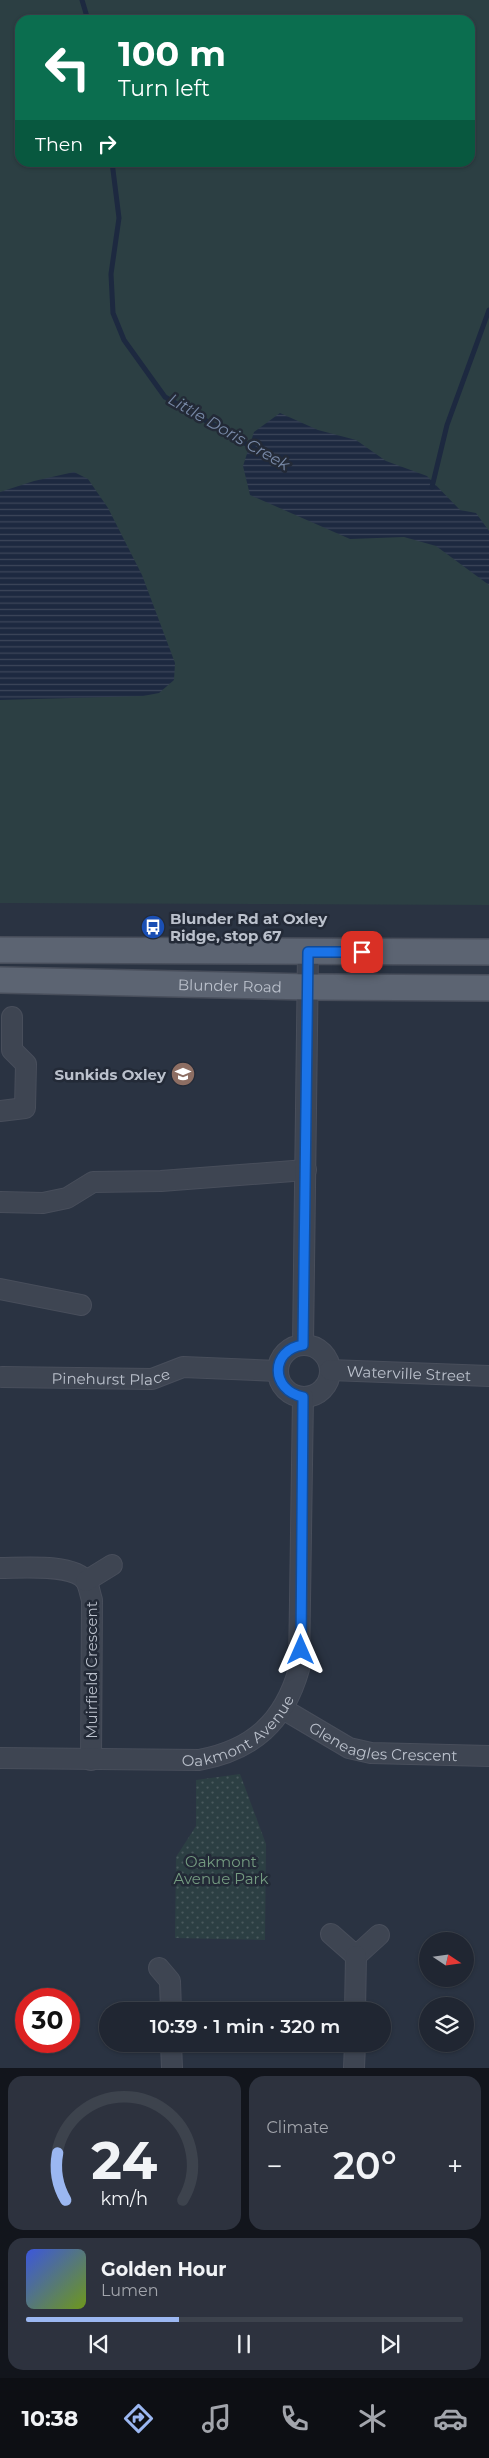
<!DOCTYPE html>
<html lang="en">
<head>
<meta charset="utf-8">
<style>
	body { margin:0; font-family:Montserrat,sans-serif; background:#2d323e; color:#f1f3f6; height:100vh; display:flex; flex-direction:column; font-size:19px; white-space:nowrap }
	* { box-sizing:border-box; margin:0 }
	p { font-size:16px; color:#a2a5ac }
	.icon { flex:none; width:28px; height:28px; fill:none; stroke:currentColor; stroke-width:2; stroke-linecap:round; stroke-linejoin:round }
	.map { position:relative; height:2068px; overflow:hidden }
	.details { display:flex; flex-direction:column; gap:8px; padding:8px; background:#12151c; flex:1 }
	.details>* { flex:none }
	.hud { position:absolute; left:15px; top:15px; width:460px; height:152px; border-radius:15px; box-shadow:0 1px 4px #0004,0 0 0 1px #3d434d; background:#0b6e4f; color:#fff; overflow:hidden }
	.needle { width:32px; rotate:103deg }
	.tools { position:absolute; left:419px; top:1932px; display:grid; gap:10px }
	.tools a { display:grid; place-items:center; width:55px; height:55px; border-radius:50%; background:#202632; box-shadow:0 1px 4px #0004,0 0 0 1px #3d434d; font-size:25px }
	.speed { position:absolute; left:15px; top:1988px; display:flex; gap:10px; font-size:25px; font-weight:700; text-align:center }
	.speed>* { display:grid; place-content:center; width:65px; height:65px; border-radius:50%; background:#202632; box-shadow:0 1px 4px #0004,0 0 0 1px #3d434d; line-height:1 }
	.speed .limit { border:8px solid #d22; background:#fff; color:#111 }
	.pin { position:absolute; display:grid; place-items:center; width:42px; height:42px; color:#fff; margin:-21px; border-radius:10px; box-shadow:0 2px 8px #0006 }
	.me { position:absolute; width:55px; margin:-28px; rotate:0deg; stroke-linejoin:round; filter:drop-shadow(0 0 4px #0008) }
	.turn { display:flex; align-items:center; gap:18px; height:105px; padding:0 20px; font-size:22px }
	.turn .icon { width:65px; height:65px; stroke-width:2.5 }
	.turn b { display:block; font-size:35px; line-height:42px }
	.then { display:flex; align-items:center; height:48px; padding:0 20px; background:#0003; gap:10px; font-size:19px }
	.big { font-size:38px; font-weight:600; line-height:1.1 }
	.details .tile { flex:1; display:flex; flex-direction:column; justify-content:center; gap:8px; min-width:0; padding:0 18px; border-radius:15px; background:#2d323e }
	.details .dial { align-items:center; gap:0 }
	.dial svg { height:130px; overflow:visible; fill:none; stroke:#3d434d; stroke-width:7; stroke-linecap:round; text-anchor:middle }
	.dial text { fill:#f1f3f6; stroke:none }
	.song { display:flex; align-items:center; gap:15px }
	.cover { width:60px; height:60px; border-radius:8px; background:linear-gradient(135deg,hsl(230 70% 55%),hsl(80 70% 35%)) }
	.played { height:5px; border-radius:2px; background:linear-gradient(90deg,#9bb7f1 35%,#3d434d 35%) }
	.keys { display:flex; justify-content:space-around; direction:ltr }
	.heat { display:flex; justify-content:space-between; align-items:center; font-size:28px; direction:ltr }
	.details .tiles { flex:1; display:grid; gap:8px; grid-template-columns:1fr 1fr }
	.tile:last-child { grid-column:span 2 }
	.trip { position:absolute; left:99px; top:2002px; width:292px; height:50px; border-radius:25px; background:#202632; box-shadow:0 1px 4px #0004,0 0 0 1px #3d434d; font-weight:600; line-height:50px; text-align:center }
	.dock { display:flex; height:80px; justify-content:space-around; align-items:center; background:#0d0f14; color:#a2a5ac }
	.dock .icon { width:35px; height:35px }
	.dock .active { color:#9bb7f1 }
	.dock b { font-size:22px; color:#f1f3f6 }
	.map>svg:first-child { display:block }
	.grass { fill:#2c3f43; fill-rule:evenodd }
	.park { fill:url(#park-dots) }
	.water { fill:url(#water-rules) }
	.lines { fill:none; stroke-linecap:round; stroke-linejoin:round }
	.stream { stroke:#1d2940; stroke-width:5 }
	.minor-casing { stroke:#484e5b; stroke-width:22 }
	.major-casing { stroke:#484e5b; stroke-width:28 }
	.minor { stroke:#3e4552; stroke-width:20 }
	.major { stroke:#5c6472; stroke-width:25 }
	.route-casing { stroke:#114b97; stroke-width:12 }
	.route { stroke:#1a73e8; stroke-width:9 }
	.labels { text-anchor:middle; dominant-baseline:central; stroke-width:5; stroke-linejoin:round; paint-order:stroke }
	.poi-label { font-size:15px; font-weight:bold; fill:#bbc1cc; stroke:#232a37; text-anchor:start }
	.street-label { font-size:15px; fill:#bbc1cc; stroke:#232a37 }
	.park-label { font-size:15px; fill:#749b80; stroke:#232a37 }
	.water-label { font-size:16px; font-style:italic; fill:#7889a7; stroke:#232a37 }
</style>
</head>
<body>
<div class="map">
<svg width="489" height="2068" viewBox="0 0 489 2068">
	<defs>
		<pattern id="park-dots" width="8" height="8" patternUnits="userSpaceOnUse" patternTransform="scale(1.25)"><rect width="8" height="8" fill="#2c3f43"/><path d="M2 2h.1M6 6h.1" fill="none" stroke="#49595d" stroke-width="1.8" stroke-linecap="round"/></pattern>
		<pattern id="water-rules" width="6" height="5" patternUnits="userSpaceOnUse" patternTransform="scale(1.25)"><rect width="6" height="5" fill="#1d2940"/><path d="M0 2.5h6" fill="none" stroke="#3c465a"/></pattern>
	</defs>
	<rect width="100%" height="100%" fill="#2a3342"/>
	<!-- grass -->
	<path class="grass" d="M0,0H489V905L0,903ZM20,20H470V162H20Z"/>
	<!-- park -->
	<path class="park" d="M240,1774L266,1844L265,1940L175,1938L176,1857L196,1826V1780Z"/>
	<!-- water -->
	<path class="water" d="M280,413L318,430L356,440L386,461L427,476L460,510L476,513L489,531V585L436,546L404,537L350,539L250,495L243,466L254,432Z
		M74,472L88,479L108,508L142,575L175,663L174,680L159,693L143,696L0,700V492L34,481Z"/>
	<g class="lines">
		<!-- stream -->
		<path class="stream" d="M82,0L88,20
			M112,162L119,218L111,274L113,313L124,340L165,397L255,449
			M432,487L447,425L489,310"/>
		<!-- minor casing -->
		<g class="minor-casing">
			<g id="minor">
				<path d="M0,1111L25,1108L26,1064L12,1050V1017"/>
				<path d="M0,1202L43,1203L67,1198L93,1182L161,1181L306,1170"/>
				<path d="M0,1289L81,1305"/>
				<path d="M303,1345L308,952"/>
				<circle cx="304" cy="1371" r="26"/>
				<path id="s1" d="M330,1370L489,1376"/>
				<path id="s2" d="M2,1377L152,1379L183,1367L278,1371"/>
				<path d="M0,1568C21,1568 73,1563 86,1581C89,1586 90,1594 92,1600L91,1760"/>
				<path d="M86,1581L112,1565"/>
				<path id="s3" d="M283,1709L349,1748L371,1753L489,1756"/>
				<path id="s4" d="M0,1758L199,1760C253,1750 284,1722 299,1669L303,1397"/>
				<path d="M331,1934L356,1956L379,1935"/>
				<path d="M159,1968L170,1981L171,2011"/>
				<path d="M355,2011L356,1956"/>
				<path d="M171,2044L172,2068"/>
				<path d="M354,2068L355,2044"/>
			</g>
		</g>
		<!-- major casing -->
		<g class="major-casing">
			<g id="major">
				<path d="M0,950L489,952"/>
				<path id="s5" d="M0,980L308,987L489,988"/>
			</g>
		</g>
		<!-- minor -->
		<use href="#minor" class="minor"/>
		<!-- major -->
		<use href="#major" class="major"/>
	</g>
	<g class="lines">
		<!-- route casing -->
		<g class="route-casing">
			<path id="route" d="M301,1650L303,1397C270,1390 270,1350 303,1345L308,952H362"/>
		</g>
		<!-- route -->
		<use href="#route" class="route"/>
	</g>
	<!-- icons -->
	<defs>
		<g id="bus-disc" transform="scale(1.25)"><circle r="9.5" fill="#1a4fb4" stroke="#232a37"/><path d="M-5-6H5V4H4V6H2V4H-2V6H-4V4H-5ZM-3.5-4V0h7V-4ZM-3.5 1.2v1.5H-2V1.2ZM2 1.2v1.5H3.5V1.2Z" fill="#fff"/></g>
		<g id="school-disc" transform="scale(1.25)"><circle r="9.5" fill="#8d6e63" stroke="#232a37"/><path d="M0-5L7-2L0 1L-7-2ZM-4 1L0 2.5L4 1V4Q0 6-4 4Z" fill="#fff"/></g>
	</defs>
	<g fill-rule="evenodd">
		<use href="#bus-disc" x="153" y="927"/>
		<use href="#school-disc" x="183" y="1074"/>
	</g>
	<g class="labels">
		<!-- poi labels -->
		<g class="poi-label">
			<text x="170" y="918">Blunder Rd at Oxley<tspan x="170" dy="17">Ridge, stop 67</tspan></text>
			<text x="166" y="1074" text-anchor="end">Sunkids Oxley</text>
		</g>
		<!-- street labels -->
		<g class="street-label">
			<text stroke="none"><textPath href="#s5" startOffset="230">Blunder Road</textPath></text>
			<text stroke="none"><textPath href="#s2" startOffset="109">Pinehurst Place</textPath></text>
			<text stroke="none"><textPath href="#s1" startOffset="79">Waterville Street</textPath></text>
			<text transform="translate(91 1670) rotate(-90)">Muirfield Crescent</text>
			<text stroke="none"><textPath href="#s4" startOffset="248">Oakmont Avenue</textPath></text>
			<text stroke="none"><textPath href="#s3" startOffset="109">Gleneagles Crescent</textPath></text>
		</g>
		<!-- park labels -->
		<g class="park-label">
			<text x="221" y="1861">Oakmont<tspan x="221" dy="17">Avenue Park</tspan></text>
		</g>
		<!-- water labels -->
		<g class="water-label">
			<text transform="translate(229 432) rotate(30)">Little Doris Creek</text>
		</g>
	</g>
</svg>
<div class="tools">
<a><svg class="needle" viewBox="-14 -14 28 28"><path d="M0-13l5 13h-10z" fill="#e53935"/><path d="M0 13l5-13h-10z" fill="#a2a5ac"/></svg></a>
<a><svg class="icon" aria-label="layers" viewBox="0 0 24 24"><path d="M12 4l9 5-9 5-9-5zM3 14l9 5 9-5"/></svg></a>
</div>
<div class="speed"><div class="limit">30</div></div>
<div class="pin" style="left:362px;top:952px;background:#d93025"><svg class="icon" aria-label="arrive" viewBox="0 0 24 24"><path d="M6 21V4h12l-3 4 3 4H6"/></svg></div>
<svg class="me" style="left:301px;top:1650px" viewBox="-20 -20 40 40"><path d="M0-17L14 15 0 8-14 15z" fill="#1a73e8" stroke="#fff" stroke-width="4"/></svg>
<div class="trip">10:39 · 1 min · 320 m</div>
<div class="hud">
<div class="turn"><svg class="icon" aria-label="left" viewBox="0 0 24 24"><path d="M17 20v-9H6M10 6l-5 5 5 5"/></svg><div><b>100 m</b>Turn left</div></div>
<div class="then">Then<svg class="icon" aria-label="right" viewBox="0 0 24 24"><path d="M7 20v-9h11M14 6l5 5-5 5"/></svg></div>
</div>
</div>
<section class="details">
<div class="tiles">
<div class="tile dial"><svg viewBox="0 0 100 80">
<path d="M14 69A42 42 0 1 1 86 69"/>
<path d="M14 69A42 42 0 0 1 9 40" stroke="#9bb7f1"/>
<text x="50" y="56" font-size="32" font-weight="700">24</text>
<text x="50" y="72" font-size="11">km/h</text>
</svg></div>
<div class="tile"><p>Climate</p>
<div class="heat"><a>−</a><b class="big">20°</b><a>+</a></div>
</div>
<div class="tile">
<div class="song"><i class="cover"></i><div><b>Golden Hour</b><p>Lumen</p></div></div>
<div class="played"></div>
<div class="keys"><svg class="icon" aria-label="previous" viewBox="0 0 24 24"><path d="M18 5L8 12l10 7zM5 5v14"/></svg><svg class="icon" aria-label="pause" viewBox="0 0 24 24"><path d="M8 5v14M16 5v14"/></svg><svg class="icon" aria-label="next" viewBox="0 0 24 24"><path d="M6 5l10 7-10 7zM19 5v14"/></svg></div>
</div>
</div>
</section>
<nav class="dock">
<b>10:38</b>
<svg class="icon active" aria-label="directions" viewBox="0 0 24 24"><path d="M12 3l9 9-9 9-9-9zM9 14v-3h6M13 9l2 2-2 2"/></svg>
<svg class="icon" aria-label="music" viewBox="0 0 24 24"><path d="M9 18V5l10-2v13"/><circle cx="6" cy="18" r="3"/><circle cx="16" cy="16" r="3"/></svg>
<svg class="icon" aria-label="phone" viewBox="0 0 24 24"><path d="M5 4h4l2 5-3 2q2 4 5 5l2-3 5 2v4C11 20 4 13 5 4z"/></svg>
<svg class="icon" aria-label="climate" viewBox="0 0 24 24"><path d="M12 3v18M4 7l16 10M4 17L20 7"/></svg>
<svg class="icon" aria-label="car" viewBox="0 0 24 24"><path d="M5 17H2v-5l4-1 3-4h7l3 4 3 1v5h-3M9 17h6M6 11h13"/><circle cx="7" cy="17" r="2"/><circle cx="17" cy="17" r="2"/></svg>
</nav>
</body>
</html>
